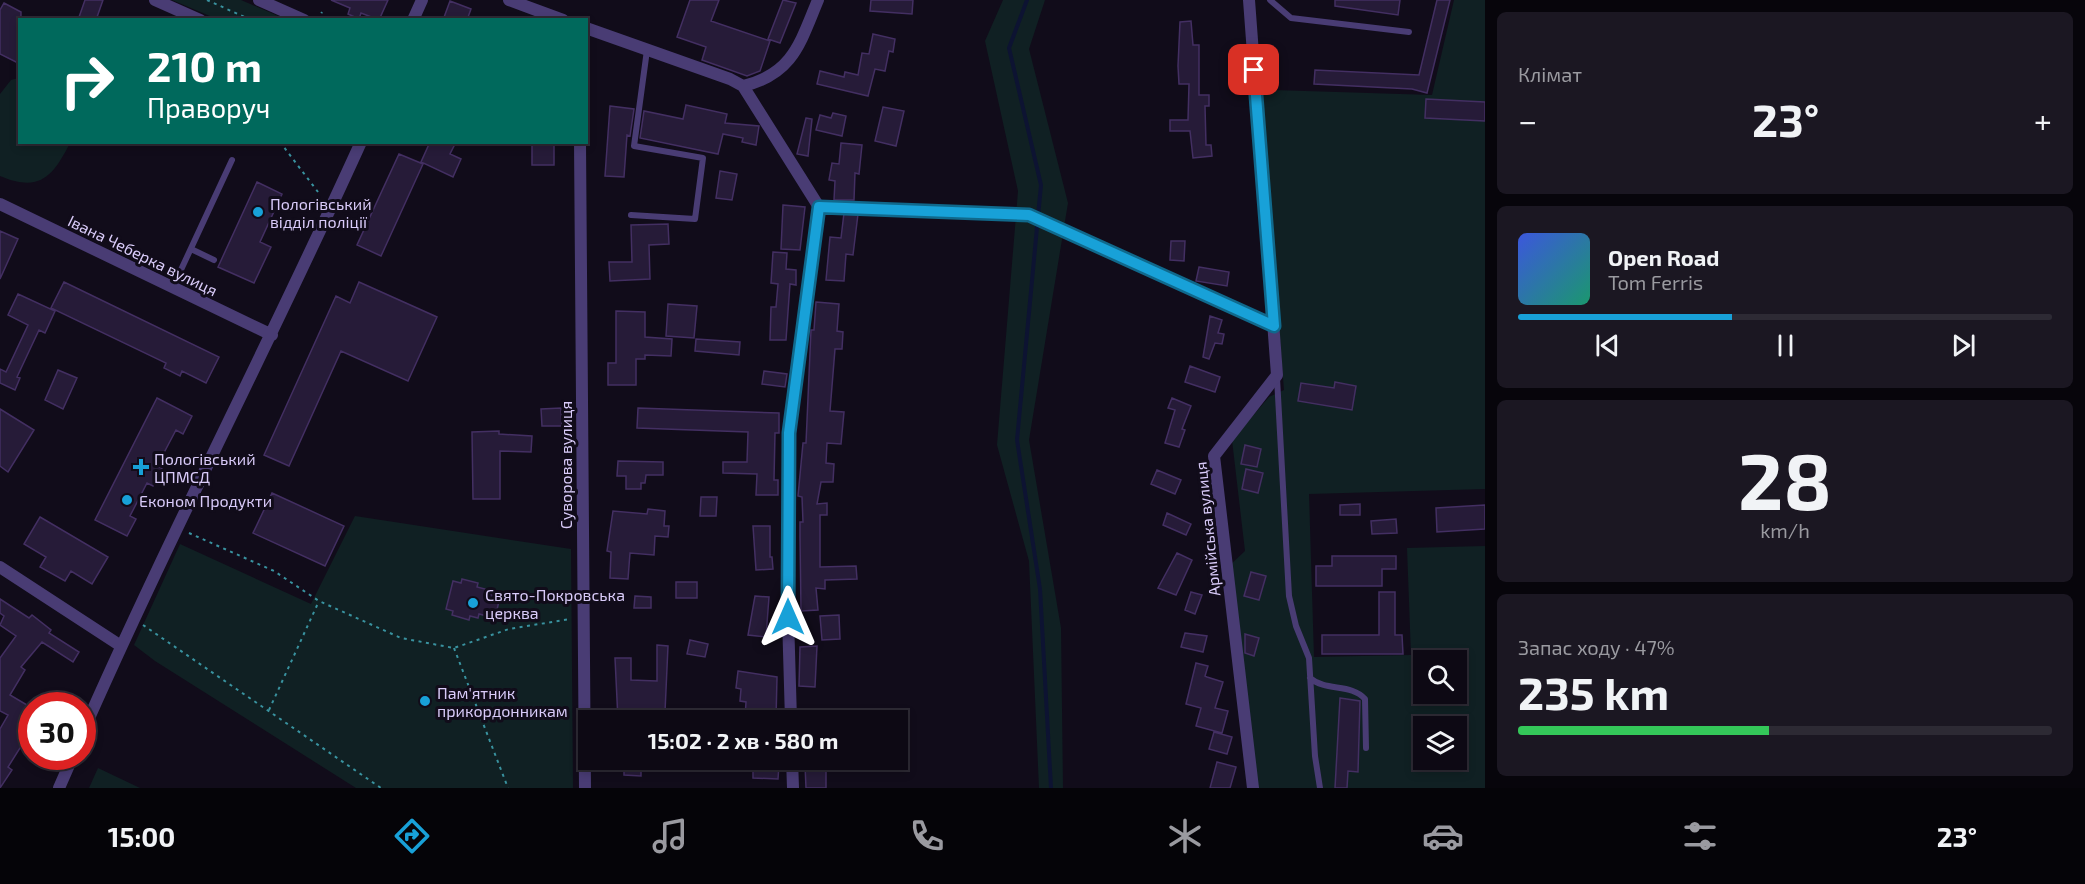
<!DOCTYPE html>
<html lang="uk">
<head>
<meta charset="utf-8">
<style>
	body { margin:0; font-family:"Exo 2",sans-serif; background:#1b1722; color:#f1f3f6; height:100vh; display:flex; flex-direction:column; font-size:22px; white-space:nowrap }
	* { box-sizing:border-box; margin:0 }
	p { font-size:20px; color:#9a9aa0 }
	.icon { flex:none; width:33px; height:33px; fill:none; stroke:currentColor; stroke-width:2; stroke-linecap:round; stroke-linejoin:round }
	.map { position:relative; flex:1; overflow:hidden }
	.sheet { display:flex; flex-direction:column; gap:12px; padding:12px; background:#07050b; width:600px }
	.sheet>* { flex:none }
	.banner { position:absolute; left:18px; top:18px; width:570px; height:126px; border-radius:0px; box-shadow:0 3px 9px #0003,0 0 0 2px #2d2a34; background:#00695c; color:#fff; overflow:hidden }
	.controls { position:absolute; left:1413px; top:650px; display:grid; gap:12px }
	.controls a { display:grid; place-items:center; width:54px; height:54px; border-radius:0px; background:#0d0914; box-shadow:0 3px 9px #0003,0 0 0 2px #2d2a34; font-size:30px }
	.speed { position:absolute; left:18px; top:692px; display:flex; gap:12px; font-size:30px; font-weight:700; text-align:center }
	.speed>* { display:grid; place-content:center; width:78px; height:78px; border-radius:50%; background:#0d0914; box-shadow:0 3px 9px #0003,0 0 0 2px #2d2a34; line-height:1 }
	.speed .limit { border:9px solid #d22; background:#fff; color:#111 }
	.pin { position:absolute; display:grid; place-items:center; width:51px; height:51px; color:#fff; margin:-26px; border-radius:12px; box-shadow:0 3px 9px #0006 }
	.me { position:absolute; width:66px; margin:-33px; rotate:0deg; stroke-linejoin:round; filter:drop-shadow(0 0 4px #0008) }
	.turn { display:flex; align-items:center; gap:21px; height:126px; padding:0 30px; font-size:27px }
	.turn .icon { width:78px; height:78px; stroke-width:2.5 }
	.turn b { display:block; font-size:42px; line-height:51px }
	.big { font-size:45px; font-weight:700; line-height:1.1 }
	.sheet .card { flex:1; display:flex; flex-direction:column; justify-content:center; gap:9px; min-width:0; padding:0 21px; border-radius:9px; background:#1b1722 }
	.sheet .dial { align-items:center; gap:0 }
	.dial b { font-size:78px; line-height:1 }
	.song { display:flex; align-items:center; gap:18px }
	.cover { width:72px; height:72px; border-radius:9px; background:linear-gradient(135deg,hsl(230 70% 55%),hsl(160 70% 35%)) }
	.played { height:6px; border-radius:3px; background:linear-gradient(90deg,#18a1d8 40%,#2d2a34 40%) }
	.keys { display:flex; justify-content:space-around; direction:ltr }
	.heat { display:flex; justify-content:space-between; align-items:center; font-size:33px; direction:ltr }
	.charge { height:9px; border-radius:4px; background:linear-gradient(90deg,#34c759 47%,#2d2a34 0) }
	.trip { position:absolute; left:578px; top:710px; width:330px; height:60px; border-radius:0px; background:#0d0914; box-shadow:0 3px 9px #0003,0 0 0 2px #2d2a34; font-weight:700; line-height:60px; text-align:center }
	.tab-bar { display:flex; height:96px; justify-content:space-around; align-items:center; background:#050408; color:#9a9aa0 }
	.tab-bar .icon { width:42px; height:42px }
	.tab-bar .current { color:#18a1d8 }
	.tab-bar b { font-size:27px; color:#f1f3f6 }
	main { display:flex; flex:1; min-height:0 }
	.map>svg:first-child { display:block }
	.green { fill:#102023; fill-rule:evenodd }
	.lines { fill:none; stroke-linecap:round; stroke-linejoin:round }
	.stream { stroke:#0d1332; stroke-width:4 }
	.building { fill:#261b38; stroke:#432f62; stroke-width:1.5 }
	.path { stroke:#39929f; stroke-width:2; stroke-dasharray:3 4.5; stroke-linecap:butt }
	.lane { stroke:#493c74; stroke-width:6 }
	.street { stroke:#493c74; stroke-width:12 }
	.route-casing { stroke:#10698c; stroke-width:15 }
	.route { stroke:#18a1d8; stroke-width:10 }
	.poi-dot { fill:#18a1d8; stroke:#110c1a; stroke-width:2 }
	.labels { text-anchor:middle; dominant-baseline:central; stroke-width:6; stroke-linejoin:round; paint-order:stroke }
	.poi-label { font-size:16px; fill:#d9cbf9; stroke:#110c1a; text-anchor:start }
	.street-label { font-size:16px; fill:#d9cbf9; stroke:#110c1a }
</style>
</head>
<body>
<main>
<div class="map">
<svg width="1485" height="788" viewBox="0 0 1485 788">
	<rect width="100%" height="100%" fill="#110c1a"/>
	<!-- green -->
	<path class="green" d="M172,0H241L285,19H217Z
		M1003,0H1045L1029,49L1068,203L1029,440L1061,628L1063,788H1039L1029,561L997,445L1018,191L985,41Z
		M1454,0H1485V489L1309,494L1314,657L1411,655L1407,548L1485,546V788H1256L1229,566L1245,551L1232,440L1269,397L1284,390L1260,95L1273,90L1432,95ZM1424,660H1456V693H1424ZM1424,726H1456V759H1424Z
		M19,78L20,142L70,143C53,176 40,193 0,176V94L11,80Z
		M355,516L571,549L573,788H356L155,661L134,645L180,544L311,604Z
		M98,768L140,788H89Z"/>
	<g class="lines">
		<!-- stream -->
		<path class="stream" d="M1027,0L1009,48L1041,185L1017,440L1040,589L1051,788"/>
	</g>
	<!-- building -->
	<path class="building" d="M85,0H103L96,20H78Z
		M331,0H388L379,20L361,13L359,19L348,14L350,8Z
		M690,0H719L711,21L770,41L760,71L747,76L702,60L706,47L677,37Z
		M783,0L796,3L780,43L768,39Z
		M871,0H913L912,14L870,11Z
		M1335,0H1400L1398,15L1335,6Z
		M1437,0H1450L1427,93L1412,89L1314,84L1315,70L1419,75Z
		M450,1L471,9L467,20H443Z
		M4,3L21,12L20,64L0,54V10Z
		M1191,21L1193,45H1199V95H1209V106H1205L1206,145H1211L1212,156L1193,158L1190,131H1170V120H1188L1189,84H1179L1178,66L1180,22Z
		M873,34L895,39L893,52L889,51L885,71L875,69L868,96L817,84L820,71L844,77L845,72L858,75L862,53L869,54Z
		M1426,99L1485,102V121L1425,118Z
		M686,105L727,114L725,123L759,126L756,145L742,142L743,138L723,134L718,154L640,138L644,111L683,119Z
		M610,106L634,109L630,136L627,135L624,177L605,176Z
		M883,107L904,111L896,146L875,141Z
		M833,113L846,116L842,136L816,130L820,115L831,118Z
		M806,118L812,119L808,156L797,154Z
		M430,142H456L450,154L461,159L453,177L421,162Z
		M532,142H554V165H532Z
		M841,143L862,145L859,174L855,173L854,200H834L835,181L829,180L832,163L839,164Z
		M399,154L423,164L381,256L357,245Z
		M720,171L737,174L732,200L716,198Z
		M257,182L282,194L260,242L271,247L254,283L218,267Z
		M783,205L805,207L800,250L781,249Z
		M844,213L858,214L853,255L846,254L844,281L826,280L830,237L841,238Z
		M668,224L669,244L649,245L650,279L610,281L609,262H632L631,225Z
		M0,231L18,239L0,279Z
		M1171,241H1185L1184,261L1170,260Z
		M773,252L787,253L786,269L796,270V285L790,284L786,340H770L771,307H776L778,284L771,283Z
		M1199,267L1229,272L1227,286L1196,281Z
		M64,282L219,357L206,383L182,371L180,376L164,368L166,363L51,308Z
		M359,282L437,317L408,381L341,351L289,466L264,455L336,296L350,303Z
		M18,294L55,311L45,333L39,330L17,377L20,378L15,390L0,383V369L6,372L28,325L8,315Z
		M816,302L839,304L837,331L843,332L842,349H835L830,411L844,412L841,444L827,443L826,463L834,464L833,482H821L817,504L827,503V515H820V567L856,566L857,579L825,580V589L816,588L818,610L801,611L800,537V522H803L802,497L798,496L803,443H806L811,330H814Z
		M668,304L697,306L694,338L666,336Z
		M616,311L645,312V337L672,339L671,356L645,355V359H636V385H608V363H616Z
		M1210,316L1222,320L1218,333L1224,334L1222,344L1215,343L1209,359L1203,357Z
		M696,339L740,342L739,355L695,351Z
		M1190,366L1220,377L1215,392L1185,382Z
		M58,370L77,378L63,409L45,400Z
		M764,371L787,374L785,387L762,384Z
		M1335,382L1356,386L1352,410L1298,401L1301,383L1334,388Z
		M157,398L192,416L183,434L176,430L157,466L162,468L153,486L147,483L130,516L136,519L127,536L95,520Z
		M1172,398L1191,406L1182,429L1185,430L1179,447L1165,443L1175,410L1168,408Z
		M561,408L562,426H542L541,409Z
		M638,408L779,413V433H775L774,480H778V495H756L757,474L723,473V462H747L748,432L637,428Z
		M0,409L34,430L8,472L0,466Z
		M499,431V434L532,436L531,452L500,451V499H473L472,432Z
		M1245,445L1261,449L1257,467L1241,464Z
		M618,461L663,462V475H646L645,483H641V489H626V476H617Z
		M1246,469L1263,473L1258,493L1242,489Z
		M1157,470L1181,480L1175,494L1151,484Z
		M272,493L344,526L325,566L253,533Z
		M701,497H717L716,516H700Z
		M1360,504V515H1340V505Z
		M1485,505V529L1437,532L1436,508Z
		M648,509L665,511L664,526H669L668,537L655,536L654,555L630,553L628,579L610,578L611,552L607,551L613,511L647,514Z
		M1167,513L1191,524L1186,535L1163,525Z
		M40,517L108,557L92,584L71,571L65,581L40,567L46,557L24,544Z
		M1396,519L1397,533L1372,534L1371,521Z
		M753,526H770V557H772L773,569L756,570Z
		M1177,553L1192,560L1176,595L1158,588Z
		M1332,556H1396V569H1382V586H1316V566H1332Z
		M1251,572L1266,576L1259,600L1244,596Z
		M462,579L478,583L477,587L485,589L484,593L500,597L495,618L479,614L478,618L470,616L469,620L452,615L453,611L446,609L453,581L461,583Z
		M676,582H697V598H676Z
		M1191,592L1202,595L1195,614L1185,610Z
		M1379,592H1395V635H1402L1403,654H1322V635H1379Z
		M635,596L651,597V608H634Z
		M755,596L769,597L766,637L748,635Z
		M0,599L29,618L32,615L51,630L49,633L79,652L73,662L42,642L21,667L25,670L10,695L32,708V729L8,767L12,770L0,788V729L8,715L0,711V658L16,636L0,625L4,616L0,613Z
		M839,615L840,639L822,640L820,616Z
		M1185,633L1207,636L1203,652L1181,647Z
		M1245,634L1259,638L1254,656L1245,653Z
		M690,640L708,644L705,657L687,654Z
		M657,645L668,646L665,712H651V715H634L635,720H618L615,658H631V680L657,681Z
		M817,646L815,687L799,686L800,647Z
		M1196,663L1208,666L1205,676L1207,677L1223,682L1215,708L1228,711L1222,733L1196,726L1201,708L1186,704Z
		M738,671L777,677L776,719L745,718L746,702L740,701L741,689L736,688Z
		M1340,698L1360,701L1358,772L1348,771L1347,788H1335Z
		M1214,732L1232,737L1227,754L1209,749Z
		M678,759H704L705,769L678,770Z
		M624,762H641V776L624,775Z
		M1217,762L1236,767L1230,788H1210Z
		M753,764L779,765L778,779L753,778Z
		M805,765H826V788H806Z"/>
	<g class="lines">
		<!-- path -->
		<path class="path" d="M207,0L251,20
			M318,20L322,12
			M280,142L318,192
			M189,533L274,571L319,601L401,638L454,648L509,629L570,619
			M143,625L381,788
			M454,648L508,788
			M269,710L319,601"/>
		<!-- lane -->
		<path class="lane" d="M1270,0L1291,18L1409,32
			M819,207L1029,215L1273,326
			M631,215L695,219L703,158L634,146L647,50
			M191,249L214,260
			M173,287L232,160
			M1277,378L1289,596L1296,626L1309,658L1315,756L1320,788
			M1310,678C1326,692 1351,683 1365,699L1366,748"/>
		<!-- street -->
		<path class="street" d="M155,0L200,20
			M259,0L304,20
			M509,0L563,20
			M1249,0L1277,375L1214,456L1253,788
			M413,20L422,0
			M586,28L730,79L743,86C793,74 800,43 818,0
			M743,86L819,207L789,433L788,617L791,720
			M580,142L585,788
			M0,204L272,335
			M0,567L121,646
			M82,734C170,534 271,341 361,142
			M792,759L793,788
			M59,788L73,756"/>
	</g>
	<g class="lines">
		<!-- route casing -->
		<g class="route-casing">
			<path id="route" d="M788,617L789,433L819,207L1029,215L1274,326L1254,70"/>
		</g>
		<!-- route -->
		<use href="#route" class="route"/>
	</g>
	<!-- markers -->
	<g class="poi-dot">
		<circle cx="258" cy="212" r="6"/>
		<path d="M138 458h6v6h6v6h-6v6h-6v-6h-6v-6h6z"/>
		<circle cx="127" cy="500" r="6"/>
		<circle cx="473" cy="603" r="6"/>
		<circle cx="425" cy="701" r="6"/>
	</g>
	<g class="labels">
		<!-- poi labels -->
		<g class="poi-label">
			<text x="270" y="203">Пологівський<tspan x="270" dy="18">відділ поліції</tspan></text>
			<text x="154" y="458">Пологівський<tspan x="154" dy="18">ЦПМСД</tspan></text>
			<text x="139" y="500">Економ Продукти</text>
			<text x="485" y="594">Свято-Покровська<tspan x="485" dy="18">церква</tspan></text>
			<text x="437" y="692">Пам'ятник<tspan x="437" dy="18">прикордонникам</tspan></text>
		</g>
		<!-- street labels -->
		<g class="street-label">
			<text transform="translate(143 255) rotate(26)">Івана Чеберка вулиця</text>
			<text transform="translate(565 465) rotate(-90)">Суворова вулиця</text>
			<text transform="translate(1207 529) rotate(-96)">Армійська вулиця</text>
		</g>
	</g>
</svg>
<div class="controls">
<a><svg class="icon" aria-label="search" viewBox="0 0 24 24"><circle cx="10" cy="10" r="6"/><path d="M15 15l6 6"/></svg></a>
<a><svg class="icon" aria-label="layers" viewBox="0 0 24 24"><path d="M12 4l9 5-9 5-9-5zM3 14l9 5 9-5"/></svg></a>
</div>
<div class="speed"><div class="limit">30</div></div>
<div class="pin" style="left:1254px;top:70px;background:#d93025"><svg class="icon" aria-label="arrive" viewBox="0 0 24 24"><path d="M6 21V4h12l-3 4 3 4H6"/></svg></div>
<svg class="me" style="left:788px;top:617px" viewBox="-20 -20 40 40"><path d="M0-17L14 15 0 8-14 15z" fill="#18a1d8" stroke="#fff" stroke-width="4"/></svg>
<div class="trip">15:02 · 2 хв · 580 m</div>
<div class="banner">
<div class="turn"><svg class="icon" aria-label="right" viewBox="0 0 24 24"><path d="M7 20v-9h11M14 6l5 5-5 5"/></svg><div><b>210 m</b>Праворуч</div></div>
</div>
</div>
<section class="sheet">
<div class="card"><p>Клімат</p>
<div class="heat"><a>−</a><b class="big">23°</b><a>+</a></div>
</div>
<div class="card">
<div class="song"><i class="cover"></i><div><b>Open Road</b><p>Tom Ferris</p></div></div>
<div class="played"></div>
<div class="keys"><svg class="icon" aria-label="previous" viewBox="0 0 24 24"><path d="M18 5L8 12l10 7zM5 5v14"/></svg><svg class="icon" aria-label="pause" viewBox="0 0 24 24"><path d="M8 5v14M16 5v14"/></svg><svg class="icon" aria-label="next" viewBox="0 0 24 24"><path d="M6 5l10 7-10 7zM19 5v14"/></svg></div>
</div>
<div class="card dial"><b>28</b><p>km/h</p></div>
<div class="card"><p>Запас ходу · 47%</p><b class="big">235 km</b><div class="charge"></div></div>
</section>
</main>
<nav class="tab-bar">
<b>15:00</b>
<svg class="icon current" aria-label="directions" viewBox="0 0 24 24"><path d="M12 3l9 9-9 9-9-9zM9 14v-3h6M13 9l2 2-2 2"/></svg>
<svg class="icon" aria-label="music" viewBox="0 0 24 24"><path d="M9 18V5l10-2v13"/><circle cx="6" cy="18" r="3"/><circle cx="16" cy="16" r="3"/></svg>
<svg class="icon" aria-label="phone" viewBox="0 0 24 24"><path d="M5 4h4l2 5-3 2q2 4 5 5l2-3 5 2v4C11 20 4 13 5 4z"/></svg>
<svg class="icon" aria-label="climate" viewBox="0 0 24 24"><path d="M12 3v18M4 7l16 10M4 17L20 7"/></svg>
<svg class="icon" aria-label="car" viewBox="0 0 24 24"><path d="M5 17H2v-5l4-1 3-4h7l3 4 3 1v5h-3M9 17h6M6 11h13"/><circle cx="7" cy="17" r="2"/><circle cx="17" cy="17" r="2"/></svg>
<svg class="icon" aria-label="filters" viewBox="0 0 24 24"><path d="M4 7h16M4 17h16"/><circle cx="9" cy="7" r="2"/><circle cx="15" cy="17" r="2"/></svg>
<b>23°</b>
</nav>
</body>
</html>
